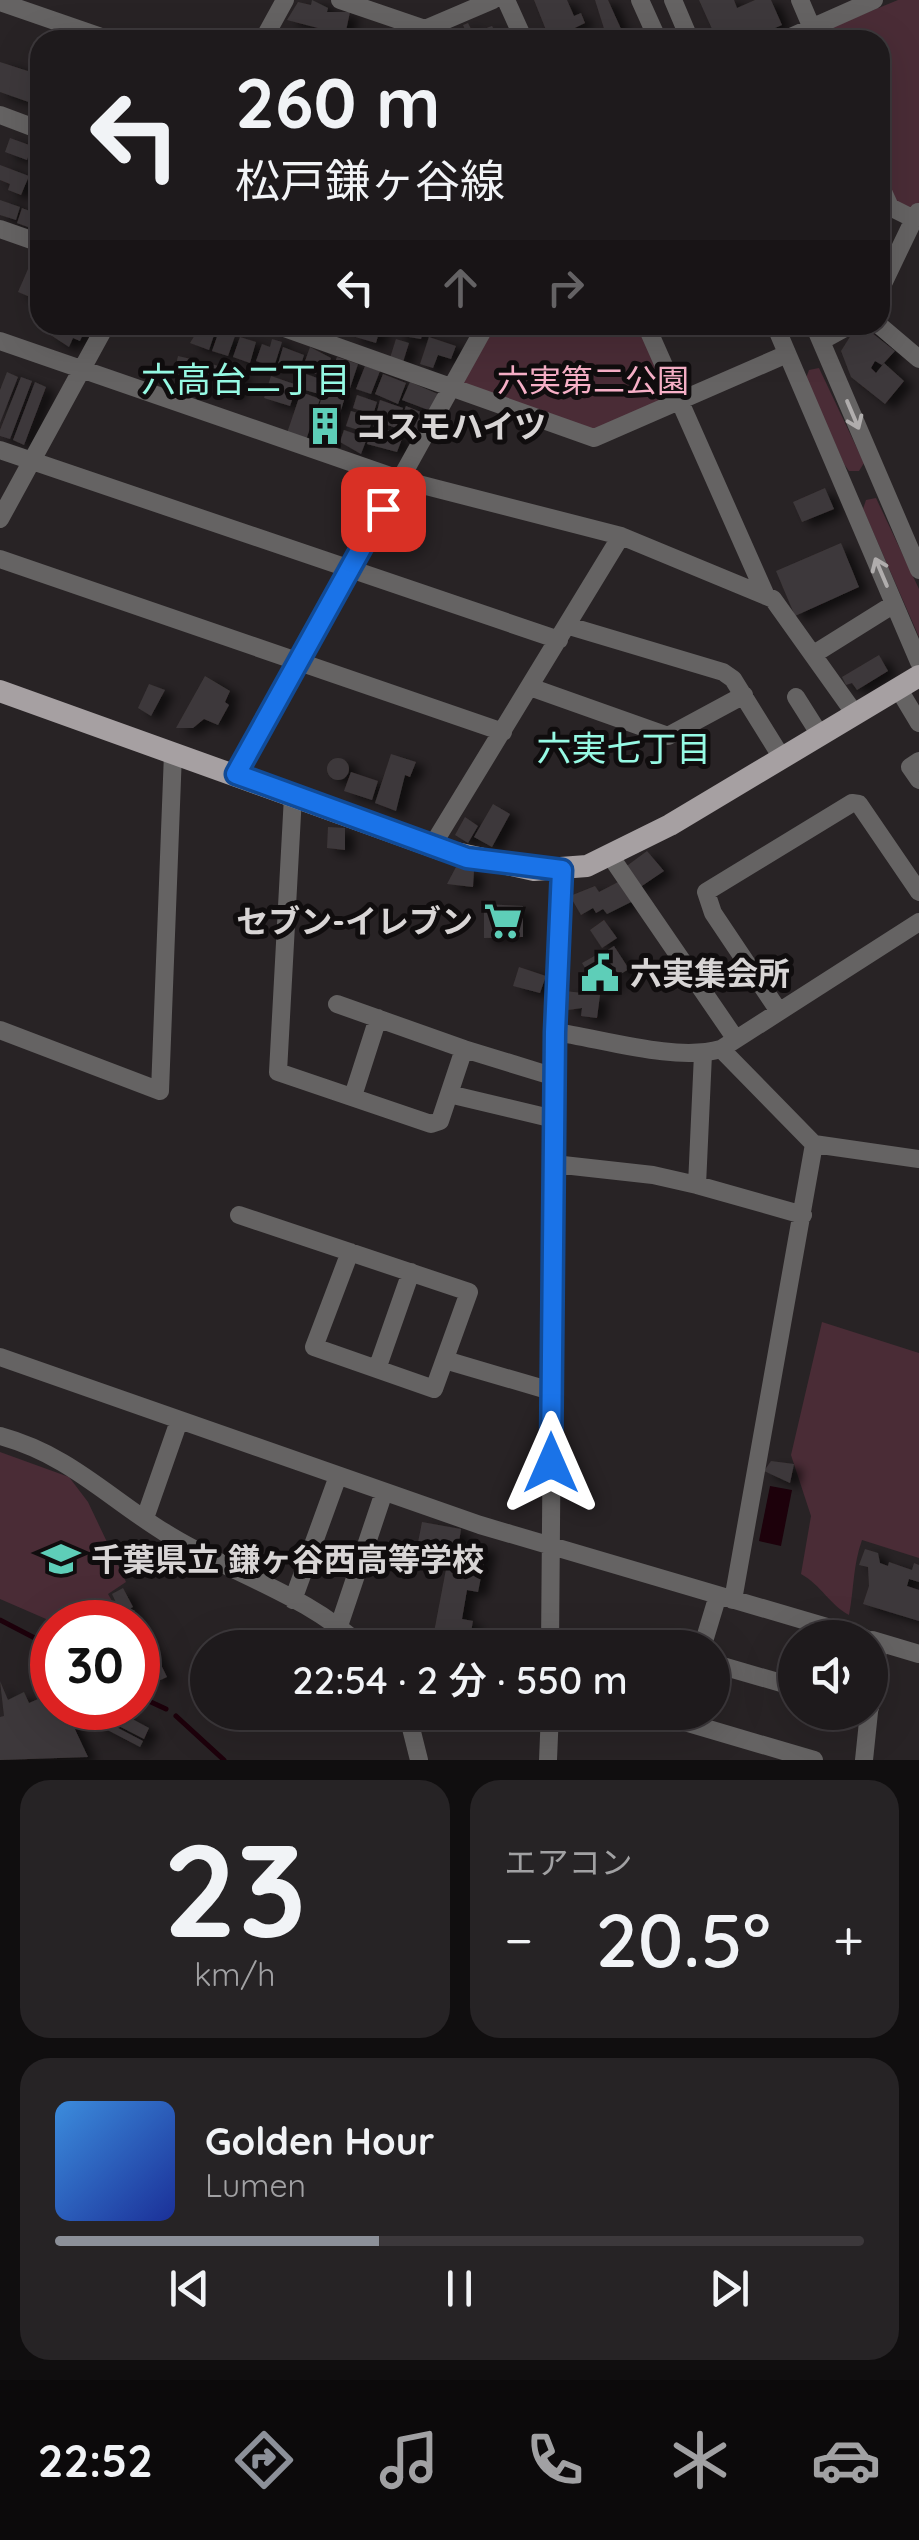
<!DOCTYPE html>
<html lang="ja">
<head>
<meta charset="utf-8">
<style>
	body { margin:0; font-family:Quicksand,"Noto Sans JP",sans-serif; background:#262325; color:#f1f3f6; height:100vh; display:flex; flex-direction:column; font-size:38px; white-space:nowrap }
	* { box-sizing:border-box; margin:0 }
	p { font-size:32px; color:#a1a1a3 }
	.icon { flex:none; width:55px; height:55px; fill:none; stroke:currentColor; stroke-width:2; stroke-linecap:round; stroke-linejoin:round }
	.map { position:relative; height:1760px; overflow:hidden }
	.sheet { display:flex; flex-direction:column; gap:20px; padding:20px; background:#100e0f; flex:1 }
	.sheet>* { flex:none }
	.guide { position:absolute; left:30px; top:30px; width:860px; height:305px; border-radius:30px; box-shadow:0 10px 40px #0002,0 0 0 2px #3c383b; background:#1e1a1c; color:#f1f3f6; overflow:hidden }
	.tools { position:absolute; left:778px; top:1620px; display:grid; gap:20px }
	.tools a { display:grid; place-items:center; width:110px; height:110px; border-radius:50%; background:#1e1a1c; box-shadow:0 10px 40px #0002,0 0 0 2px #3c383b; font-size:50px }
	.speed { position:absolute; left:30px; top:1600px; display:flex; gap:20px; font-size:50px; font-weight:700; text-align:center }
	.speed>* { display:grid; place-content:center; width:130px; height:130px; border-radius:50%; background:#1e1a1c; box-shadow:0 10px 40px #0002,0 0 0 2px #3c383b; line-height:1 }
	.speed .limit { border:15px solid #d22; background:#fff; color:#111 }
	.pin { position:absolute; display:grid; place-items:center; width:85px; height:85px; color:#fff; margin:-42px; border-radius:20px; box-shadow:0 5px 15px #0006 }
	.me { position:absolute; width:110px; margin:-55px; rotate:0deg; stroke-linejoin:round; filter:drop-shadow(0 0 8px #0008) }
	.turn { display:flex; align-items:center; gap:35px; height:210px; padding:0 40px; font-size:45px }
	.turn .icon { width:130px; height:130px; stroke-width:2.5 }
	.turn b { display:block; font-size:70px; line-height:85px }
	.lanes { display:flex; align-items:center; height:95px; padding:0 40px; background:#0003; justify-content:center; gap:50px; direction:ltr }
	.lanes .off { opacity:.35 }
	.big { font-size:75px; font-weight:600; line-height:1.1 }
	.sheet .widget { flex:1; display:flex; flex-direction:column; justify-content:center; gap:15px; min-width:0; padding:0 35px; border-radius:30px; background:#262325 }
	.sheet .dial { align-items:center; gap:0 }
	.dial b { font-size:130px; line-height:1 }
	.song { display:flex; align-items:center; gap:30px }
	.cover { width:120px; height:120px; border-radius:15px; background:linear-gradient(135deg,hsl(210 70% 55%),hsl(230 70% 35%)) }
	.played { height:10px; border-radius:5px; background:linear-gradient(90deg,#8c9099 40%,#3c383b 40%) }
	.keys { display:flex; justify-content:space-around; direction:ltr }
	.heat { display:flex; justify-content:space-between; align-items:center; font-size:55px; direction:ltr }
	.sheet .tiles { flex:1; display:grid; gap:20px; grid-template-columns:1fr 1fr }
	.widget:last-child { grid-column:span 2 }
	.trip { position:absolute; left:190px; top:1630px; width:540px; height:100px; border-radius:50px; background:#1e1a1c; box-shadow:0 10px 40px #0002,0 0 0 2px #3c383b; font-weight:600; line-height:100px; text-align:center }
	.dock { display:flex; height:160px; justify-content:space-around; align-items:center; background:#0c0a0b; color:#a1a1a3 }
	.dock .icon { width:70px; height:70px }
	.dock .active { color:#8c9099 }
	.dock b { font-size:45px; color:#f1f3f6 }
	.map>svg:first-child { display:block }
	.green { fill:#4a2c36 }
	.water { fill:#1d010b }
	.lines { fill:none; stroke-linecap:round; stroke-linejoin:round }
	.stream { stroke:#1d010b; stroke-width:5 }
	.building { fill:#3e383a; filter:url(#shadow) }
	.minor { stroke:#656363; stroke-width:18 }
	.major { stroke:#a6a0a2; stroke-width:22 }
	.oneway { stroke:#b0adad }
	.route-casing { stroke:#114b97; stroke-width:25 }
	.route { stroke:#1a73e8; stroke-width:18 }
	.labels { text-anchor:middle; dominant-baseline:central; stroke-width:10; stroke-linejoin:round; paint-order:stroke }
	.park-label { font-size:32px; fill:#f7b0c7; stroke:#100d0e }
	.poi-label { font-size:32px; font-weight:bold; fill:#d8d5d5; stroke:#100d0e; text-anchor:start }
	.neighbourhood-label { font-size:35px; fill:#96fae4; stroke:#100d0e }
</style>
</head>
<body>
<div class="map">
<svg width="919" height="1760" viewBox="0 0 919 1760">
	<defs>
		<filter id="shadow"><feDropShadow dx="9" dy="5" stdDeviation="5" flood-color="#0009"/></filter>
	</defs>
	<rect width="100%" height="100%" fill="#282325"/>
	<!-- green -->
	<path class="green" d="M898,0H919V210L890,207L880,183V40L823,39L827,29Z
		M486,325H646L681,402L594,438L451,387Z
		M819,368L864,463L859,471H849L844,464L806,378L809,370Z
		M876,498L919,589V637L863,509L866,500Z
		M822,1322L919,1353V1558L862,1540C853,1565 854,1588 849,1615C830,1605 821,1585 801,1574L811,1516L791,1455Z
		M0,1452L69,1477L88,1502L126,1582L108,1594L124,1622H53L0,1599Z"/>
	<!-- water -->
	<path class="water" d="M770,1486L792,1490L781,1546L759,1541Z"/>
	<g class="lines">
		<!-- stream -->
		<path class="stream" d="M0,1620L52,1647
			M138,1696L166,1709
			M176,1716L224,1760"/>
	</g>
	<!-- building -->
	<path class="building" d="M312,0L328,8L327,12H350L345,35L287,20L298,2L311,5Z
		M534,0H567L574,16L581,13L585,23L550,40Z
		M595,0H608L626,40L607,38Z
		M699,0H734L737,8L755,0H771L782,25L747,40H717Z
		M468,23L473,33L492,26L499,40H462L467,34L463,25Z
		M0,62L40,75V106L0,92Z
		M10,138L32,146L27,160L5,152Z
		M0,165L29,176L21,195L8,190L10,184L0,180Z
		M0,200L20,207L16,220L0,215Z
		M22,208L40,215L36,230L17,223Z
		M36,262L40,264V301L18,292L28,269L33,271Z
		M53,325L66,326L87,325L80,341L73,338L69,347L49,334Z
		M201,325L216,329L209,350L190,343Z
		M355,325H381L376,343L352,336Z
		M400,325L425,326L421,339L397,335Z
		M867,329L895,351L882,365L875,361L871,368L876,373L884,363L904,381L885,404L851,377L841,351L853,332Z
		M219,331L235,336L228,356L212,351Z
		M240,337L256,342L250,363L233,357Z
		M429,337L456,346L451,359L438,355L433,368L420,364Z
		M272,339L282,342L274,367L256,361L262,344L270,347Z
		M396,339L409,343L403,362L390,358Z
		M283,347L304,355L299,371L278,364Z
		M310,347L331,358L324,378L303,367Z
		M178,356L204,362L199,380L174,374Z
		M337,357L358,364L350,388L328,380Z
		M208,363L225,368L217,394L200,389Z
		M365,366L380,371L371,394L356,389Z
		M228,369L242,374L234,397L221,393Z
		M7,372L18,377L0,423V390Z
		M303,373L323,380L319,394L298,388Z
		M383,374L406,383L398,404L375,394Z
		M271,376L297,385L290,406L264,398Z
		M21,377L32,381L10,439L0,436V430Z
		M35,382L46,387L24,445L13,440Z
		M410,382L438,394L431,411L402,400Z
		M326,384L347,391L340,413L319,406Z
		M301,392L320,399L306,440L287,433Z
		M357,395L377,402L373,415L353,408Z
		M380,400L403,408L396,428L382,423L373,427Z
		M406,406L423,413L421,418L428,421L421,434L399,425Z
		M321,411L338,416L330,441L313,436Z
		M351,411L373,418L368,433L346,426Z
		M381,428L403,436L397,452L367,444L372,429L379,432Z
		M344,430L367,438L361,454L340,442Z
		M825,488L834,509L802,522L793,502Z
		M841,543L859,587L795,616L776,571Z
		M879,655L888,671L857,690L852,683L846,685L842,677Z
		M205,676L230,691L225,702L229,705L218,725L204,719L193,728H176Z
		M149,684L165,690L151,716L138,708Z
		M391,754L416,762L410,777L405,775L396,811L375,803Z
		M327 769a11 11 0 1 1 22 0a11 11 0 1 1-22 0Z
		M351,772L378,781L372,800L344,791Z
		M493,804L510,814L492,847L474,837Z
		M465,817L478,826L468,843L455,835Z
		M328,827L345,828V850L327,848Z
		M647,851L664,871L636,890L624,868Z
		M456,867L474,870L473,887L447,884Z
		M620,881L633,901L607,914L603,909L596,913L593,908L581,915L570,896L595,886L599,892Z
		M484,904L523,906V937L484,938Z
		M604,920L617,938L602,948L590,930Z
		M614,946L629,969L619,975L603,953Z
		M598,954L616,982L600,992L582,963Z
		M519,967L546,976L540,993L513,986Z
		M565,991L600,995L597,1018L581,1016L582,1008L568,1010Z
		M771,1461L794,1464L790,1483L764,1471Z
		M422,1522L461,1529L459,1542L487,1547L478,1592L467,1590L462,1619L473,1621L468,1648H431L447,1564L415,1558Z
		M865,1549L878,1553L880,1563L888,1566L889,1562L912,1570L914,1563L919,1565V1582L909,1579L907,1586L919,1590V1621L863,1604L869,1586L868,1567L859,1565Z
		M123,1588L133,1607L121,1613L112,1594Z
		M134,1610L167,1677L156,1682L138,1644V1622H127L123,1615Z
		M0,1681L8,1700L24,1692L29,1703L52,1693V1708H65L88,1757L0,1760V1717L4,1716Z
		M84,1708H97L127,1724L100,1708H112L149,1728L144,1739Z
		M97,1717L143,1741L140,1747L94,1723Z"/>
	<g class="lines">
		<!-- minor -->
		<path class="minor" d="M340,0L425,29L493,0
			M506,0L524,40
			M640,0L658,40
			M673,0L690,40
			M800,0L817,40
			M0,2L110,40
			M263,40L285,0
			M784,40L874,0
			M0,115L40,130
			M880,185L890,207L914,219L918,212
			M0,229L40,243
			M880,290L914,219
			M276,325L594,438L787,354
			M646,325L766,596
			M775,325L919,662
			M814,325L919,570
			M879,325L919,359
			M0,341L399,479L621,536L766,596L773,599L855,714
			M821,341L850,325
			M0,450L559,640
			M0,519L106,325
			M0,559L503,732
			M569,626L723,672L733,679L782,758
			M814,654L894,604
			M530,687L668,736L744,695
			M898,688L919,723
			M796,697L820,735
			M919,761L910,767L919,780
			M236,775L486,325
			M293,796L278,1072L431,1124L440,1121L464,1049L337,1004
			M432,846L621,536
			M611,857L735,1038
			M778,1010L713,913L706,892L852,803L859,804L919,892
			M0,1030L160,1091L173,753
			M555,1032C603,1039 676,1062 721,1049L919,922
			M464,1049L555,1077
			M721,1049L814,1144
			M703,1054L697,1185L803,1215
			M449,1094L554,1119
			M353,1096L378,1018
			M554,1164L653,1175L697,1185
			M239,1215C315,1240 392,1266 469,1292L434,1389L314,1347L350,1252
			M0,1357L480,1525L864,1638
			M445,1360L551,1391
			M377,1369L411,1272
			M0,1436C69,1455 106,1496 164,1532C228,1573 308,1594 363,1648
			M145,1518L179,1421
			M293,1600L338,1476
			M733,1600L814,1144L919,1159
			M339,1626L384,1492
			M872,1640L919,1654
			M550,1648L555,1032L562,871
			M702,1648L718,1595
			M712,1663L795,1687
			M870,1708L879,1642
			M407,1712L419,1760
			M651,1712L814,1760
			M548,1760L550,1712
			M864,1760L869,1712"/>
		<!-- major -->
		<path class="major" d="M0,691L442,850L534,870L587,866L670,825L919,676"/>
	</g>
	<!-- one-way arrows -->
	<defs><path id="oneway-shaft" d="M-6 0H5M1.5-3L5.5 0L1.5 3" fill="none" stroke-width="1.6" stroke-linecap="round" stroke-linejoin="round" transform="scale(2.5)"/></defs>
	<g class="oneway">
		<use href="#oneway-shaft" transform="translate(853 415) rotate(67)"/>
		<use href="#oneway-shaft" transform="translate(881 572) rotate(-113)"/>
	</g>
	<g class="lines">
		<!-- route casing -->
		<g class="route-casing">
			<path id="route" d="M383,509L236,774L467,858L562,870L555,1032L551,1463"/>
		</g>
		<!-- route -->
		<use href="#route" class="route"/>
	</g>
	<!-- icons -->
	<defs>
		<g id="building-bare" transform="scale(3)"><path d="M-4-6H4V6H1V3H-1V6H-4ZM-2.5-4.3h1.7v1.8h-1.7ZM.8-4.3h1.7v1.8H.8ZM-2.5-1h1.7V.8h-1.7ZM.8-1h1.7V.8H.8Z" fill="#5eceb8" stroke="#100d0e" stroke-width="2.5" paint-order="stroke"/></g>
		<g id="supermarket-bare" transform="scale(3)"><path d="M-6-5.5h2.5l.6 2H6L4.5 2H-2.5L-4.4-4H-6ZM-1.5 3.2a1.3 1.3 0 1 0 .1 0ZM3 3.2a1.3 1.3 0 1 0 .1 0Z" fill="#5eceb8" stroke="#100d0e" stroke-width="2.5" paint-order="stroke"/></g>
		<g id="civic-bare" transform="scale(3)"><path d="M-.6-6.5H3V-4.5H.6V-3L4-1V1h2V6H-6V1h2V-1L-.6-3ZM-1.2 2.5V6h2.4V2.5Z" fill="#5eceb8" stroke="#100d0e" stroke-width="2.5" paint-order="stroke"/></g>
		<g id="school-bare" transform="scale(3)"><path d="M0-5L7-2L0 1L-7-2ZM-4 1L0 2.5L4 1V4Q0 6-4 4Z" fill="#5eceb8" stroke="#100d0e" stroke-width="2.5" paint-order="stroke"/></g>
	</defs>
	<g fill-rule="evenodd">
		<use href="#building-bare" x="325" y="426"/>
		<use href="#supermarket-bare" x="503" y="921"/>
		<use href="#civic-bare" x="600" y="973"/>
		<use href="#school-bare" x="61" y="1559"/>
	</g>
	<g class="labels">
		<!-- park labels -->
		<g class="park-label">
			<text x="593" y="380">六実第二公園</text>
		</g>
		<!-- poi labels -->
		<g class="poi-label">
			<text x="355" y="426">コスモハイツ</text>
			<text x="473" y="921" text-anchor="end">セブン-イレブン</text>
			<text x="630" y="973">六実集会所</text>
			<text x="91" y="1559">千葉県立 鎌ヶ谷西高等学校</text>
		</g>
		<!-- neighbourhood labels -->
		<g class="neighbourhood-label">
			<text x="246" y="379">六高台二丁目</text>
			<text x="624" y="748">六実七丁目</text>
		</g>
	</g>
</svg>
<div class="tools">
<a><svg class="icon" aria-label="sound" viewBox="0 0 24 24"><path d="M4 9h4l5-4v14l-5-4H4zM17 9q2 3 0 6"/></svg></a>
</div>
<div class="speed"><div class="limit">30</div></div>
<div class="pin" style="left:383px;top:509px;background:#d93025"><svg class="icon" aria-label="arrive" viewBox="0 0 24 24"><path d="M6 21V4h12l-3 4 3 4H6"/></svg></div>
<svg class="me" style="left:551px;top:1463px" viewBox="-20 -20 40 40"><path d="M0-17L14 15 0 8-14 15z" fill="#1a73e8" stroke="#fff" stroke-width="4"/></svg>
<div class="trip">22:54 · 2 分 · 550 m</div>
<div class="guide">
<div class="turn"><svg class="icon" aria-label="left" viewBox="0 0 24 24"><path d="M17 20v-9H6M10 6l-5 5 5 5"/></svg><div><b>260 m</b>松戸鎌ヶ谷線</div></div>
<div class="lanes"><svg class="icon" aria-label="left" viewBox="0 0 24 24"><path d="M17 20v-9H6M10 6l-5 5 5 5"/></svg><svg class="icon off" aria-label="ahead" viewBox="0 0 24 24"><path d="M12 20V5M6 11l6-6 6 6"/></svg><svg class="icon off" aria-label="right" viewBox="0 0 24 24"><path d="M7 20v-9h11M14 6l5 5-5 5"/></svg></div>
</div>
</div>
<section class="sheet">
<div class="tiles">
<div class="widget dial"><b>23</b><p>km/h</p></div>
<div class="widget"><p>エアコン</p>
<div class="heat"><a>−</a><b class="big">20.5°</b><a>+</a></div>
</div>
<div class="widget">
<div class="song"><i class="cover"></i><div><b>Golden Hour</b><p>Lumen</p></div></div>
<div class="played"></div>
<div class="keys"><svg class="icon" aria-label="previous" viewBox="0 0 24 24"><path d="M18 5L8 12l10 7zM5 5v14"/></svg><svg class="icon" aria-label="pause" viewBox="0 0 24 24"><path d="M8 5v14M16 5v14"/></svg><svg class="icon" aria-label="next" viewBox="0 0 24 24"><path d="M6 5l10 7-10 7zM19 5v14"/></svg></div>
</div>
</div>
</section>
<nav class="dock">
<b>22:52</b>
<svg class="icon active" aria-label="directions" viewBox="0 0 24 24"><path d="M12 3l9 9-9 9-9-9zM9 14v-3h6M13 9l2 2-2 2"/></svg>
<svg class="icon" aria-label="music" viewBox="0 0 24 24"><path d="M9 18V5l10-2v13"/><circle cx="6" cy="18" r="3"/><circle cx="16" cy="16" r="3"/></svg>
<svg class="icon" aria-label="phone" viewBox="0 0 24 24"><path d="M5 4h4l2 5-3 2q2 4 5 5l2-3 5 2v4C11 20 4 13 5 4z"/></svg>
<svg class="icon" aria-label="climate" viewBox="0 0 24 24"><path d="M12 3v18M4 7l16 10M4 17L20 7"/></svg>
<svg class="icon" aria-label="car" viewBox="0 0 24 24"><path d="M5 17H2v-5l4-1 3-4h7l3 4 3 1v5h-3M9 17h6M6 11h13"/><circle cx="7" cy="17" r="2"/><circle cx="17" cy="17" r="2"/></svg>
</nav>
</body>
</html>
